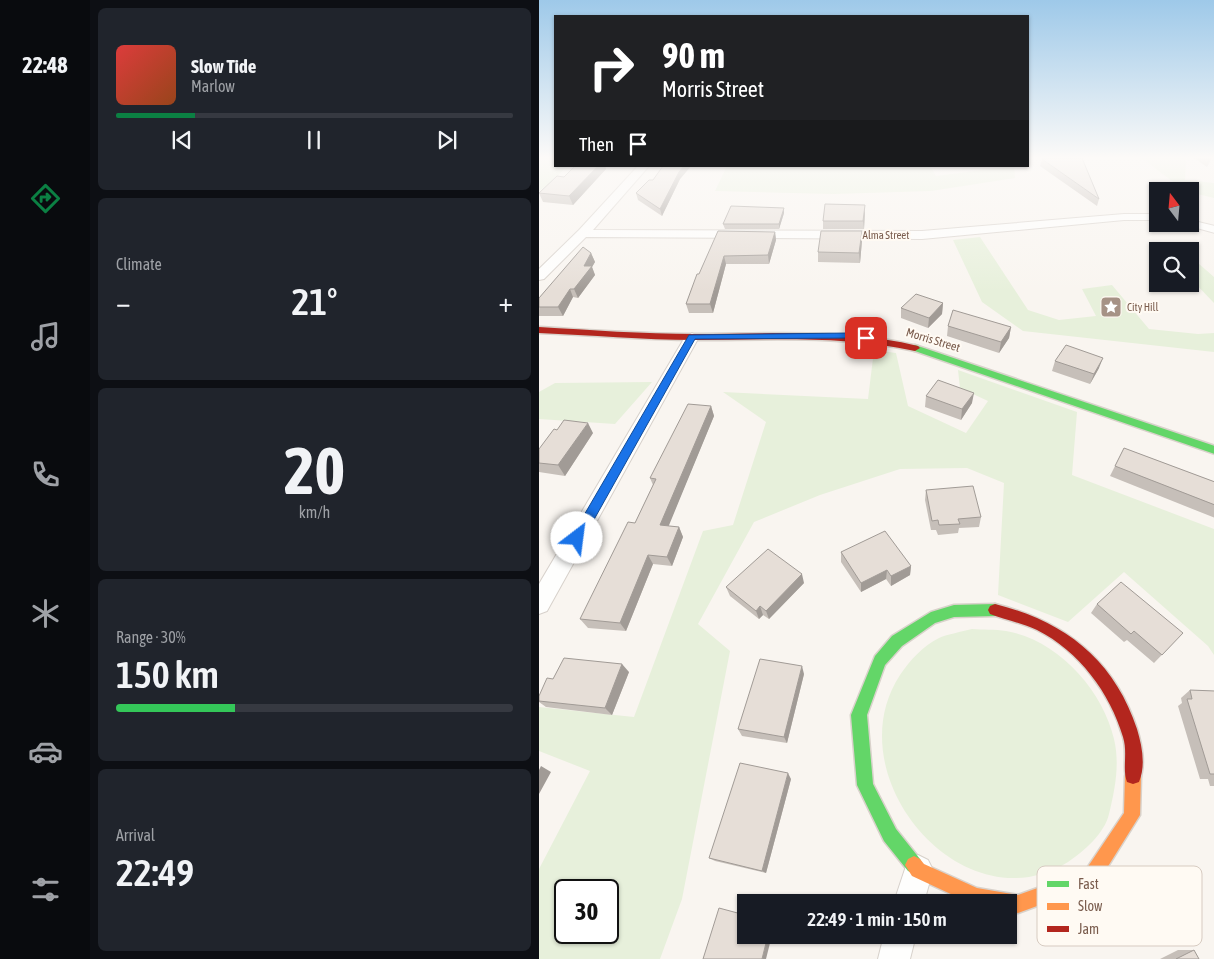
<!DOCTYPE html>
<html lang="en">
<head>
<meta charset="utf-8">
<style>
	body { margin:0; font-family:"Asap Condensed",sans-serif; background:#20242c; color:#f1f3f6; height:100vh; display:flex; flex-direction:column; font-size:19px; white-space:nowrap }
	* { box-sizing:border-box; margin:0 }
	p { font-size:16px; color:#9ea1a6 }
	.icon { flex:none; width:28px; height:28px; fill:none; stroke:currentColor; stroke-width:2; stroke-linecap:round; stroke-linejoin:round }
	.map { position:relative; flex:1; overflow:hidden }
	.panel { display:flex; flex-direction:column; gap:8px; padding:8px; background:#0d0f14; width:449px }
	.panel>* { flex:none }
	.top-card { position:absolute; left:15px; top:15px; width:475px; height:152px; border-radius:0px; box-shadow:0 1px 4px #0004; background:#202124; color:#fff; overflow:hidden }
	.needle { width:32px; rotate:344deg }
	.fabs { position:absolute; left:610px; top:182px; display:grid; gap:10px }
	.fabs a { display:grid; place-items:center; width:50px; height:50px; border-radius:0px; background:#171b24; box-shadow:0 1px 4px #0004; font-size:25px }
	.speed { position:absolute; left:15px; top:879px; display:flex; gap:10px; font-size:25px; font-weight:700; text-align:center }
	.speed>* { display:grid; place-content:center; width:65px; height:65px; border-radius:50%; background:#171b24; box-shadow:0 1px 4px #0004; line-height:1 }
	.speed .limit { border:2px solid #111; border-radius:8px; background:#fff; color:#111 }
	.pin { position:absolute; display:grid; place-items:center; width:42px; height:42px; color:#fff; margin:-21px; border-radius:10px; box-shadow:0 2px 8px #0006 }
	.me { position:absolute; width:55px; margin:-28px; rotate:30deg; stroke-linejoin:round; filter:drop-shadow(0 0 4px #0008) }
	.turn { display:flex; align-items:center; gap:18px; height:105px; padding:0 25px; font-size:22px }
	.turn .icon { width:65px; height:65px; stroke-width:2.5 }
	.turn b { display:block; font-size:35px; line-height:42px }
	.then { display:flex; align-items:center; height:48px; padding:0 25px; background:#0003; gap:10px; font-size:19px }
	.big { font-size:38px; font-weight:600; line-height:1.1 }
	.panel .widget { flex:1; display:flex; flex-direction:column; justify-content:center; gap:8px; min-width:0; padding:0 18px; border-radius:8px; background:#20242c }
	.panel .dial { align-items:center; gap:0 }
	.dial b { font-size:65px; line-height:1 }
	.song { display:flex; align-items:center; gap:15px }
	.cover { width:60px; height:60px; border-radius:8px; background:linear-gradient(135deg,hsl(0 70% 55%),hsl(20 70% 35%)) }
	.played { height:5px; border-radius:2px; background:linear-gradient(90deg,#0b8043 20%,#363941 20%) }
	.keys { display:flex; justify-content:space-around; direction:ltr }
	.heat { display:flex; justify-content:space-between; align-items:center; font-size:28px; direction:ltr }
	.charge { height:8px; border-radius:4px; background:linear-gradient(90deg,#34c759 30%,#363941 0) }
	.trip { position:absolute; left:198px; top:894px; width:280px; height:50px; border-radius:0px; background:#171b24; box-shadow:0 1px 4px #0004; font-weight:600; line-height:50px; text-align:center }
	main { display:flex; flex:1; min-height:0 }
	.dock { display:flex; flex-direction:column; width:90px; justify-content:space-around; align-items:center; background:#090b0e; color:#9ea1a6 }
	.dock .icon { width:35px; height:35px }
	.dock .selected { color:#0b8043 }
	.dock b { font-size:22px; color:#f1f3f6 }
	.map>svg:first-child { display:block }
	.green { fill:#e7f0db; fill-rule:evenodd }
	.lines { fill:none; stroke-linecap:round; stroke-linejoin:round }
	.street-casing { stroke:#d7d1cb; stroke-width:2 }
	.fast-casing { stroke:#d9d2cb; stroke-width:3 }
	.slow-casing { stroke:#d9d2cb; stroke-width:3 }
	.jam-casing { stroke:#d9d2cb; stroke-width:3 }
	.street { fill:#fefefd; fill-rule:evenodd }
	.fast { fill:#63d668; fill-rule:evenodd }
	.slow { fill:#ff974d; fill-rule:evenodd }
	.jam { fill:#b3261e; fill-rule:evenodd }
	.wall { fill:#c6bfb9 }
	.shaded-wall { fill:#a19b96 }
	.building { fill:#e6ded7; stroke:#a19b96 }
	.route { fill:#1a73e8; stroke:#114b97 }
	.labels { text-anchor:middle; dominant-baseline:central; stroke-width:4; stroke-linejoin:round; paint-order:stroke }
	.far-street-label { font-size:11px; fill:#7a5c4d; stroke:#fffaf3 }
	.far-poi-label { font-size:11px; fill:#7a5c4d; stroke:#fffaf3; text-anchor:start }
	.street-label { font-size:12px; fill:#7a5c4d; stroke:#fffaf3 }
	.key { fill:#fffaf3; stroke:#d7cbc1; stroke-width:1 }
	.key-label { font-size:14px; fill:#7a5c4d }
</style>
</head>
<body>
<main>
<nav class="dock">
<b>22:48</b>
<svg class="icon selected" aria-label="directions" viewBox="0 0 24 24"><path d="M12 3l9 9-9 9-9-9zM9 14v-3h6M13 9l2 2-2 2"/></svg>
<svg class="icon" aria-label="music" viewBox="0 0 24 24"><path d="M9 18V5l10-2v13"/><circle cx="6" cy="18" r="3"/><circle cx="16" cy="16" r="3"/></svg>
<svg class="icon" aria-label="phone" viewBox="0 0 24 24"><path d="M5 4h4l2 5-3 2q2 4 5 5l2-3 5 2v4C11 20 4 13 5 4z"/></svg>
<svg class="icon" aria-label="climate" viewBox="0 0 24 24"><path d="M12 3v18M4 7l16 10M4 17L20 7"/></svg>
<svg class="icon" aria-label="car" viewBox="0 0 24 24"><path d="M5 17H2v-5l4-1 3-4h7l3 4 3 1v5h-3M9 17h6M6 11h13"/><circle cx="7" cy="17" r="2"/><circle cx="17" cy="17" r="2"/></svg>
<svg class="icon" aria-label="filters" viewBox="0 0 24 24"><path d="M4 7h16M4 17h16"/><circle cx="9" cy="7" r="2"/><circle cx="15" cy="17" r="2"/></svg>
</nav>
<section class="panel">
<div class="widget">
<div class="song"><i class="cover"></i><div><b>Slow Tide</b><p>Marlow</p></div></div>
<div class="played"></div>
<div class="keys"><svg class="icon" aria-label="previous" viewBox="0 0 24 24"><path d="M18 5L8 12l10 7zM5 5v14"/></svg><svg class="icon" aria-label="pause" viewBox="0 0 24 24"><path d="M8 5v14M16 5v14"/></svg><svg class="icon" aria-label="next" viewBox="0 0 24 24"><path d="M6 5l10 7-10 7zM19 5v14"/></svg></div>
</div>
<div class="widget"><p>Climate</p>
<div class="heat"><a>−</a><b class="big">21°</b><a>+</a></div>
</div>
<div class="widget dial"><b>20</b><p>km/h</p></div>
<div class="widget"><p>Range · 30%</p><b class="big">150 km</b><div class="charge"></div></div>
<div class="widget"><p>Arrival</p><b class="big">22:49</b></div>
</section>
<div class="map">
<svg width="676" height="959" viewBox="0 0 676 959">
	<rect width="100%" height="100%" fill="#f9f5f0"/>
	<!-- green -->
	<path class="green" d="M0,158H16V166H28L12,183L0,191Z
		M599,158H647L646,180L675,183V198L646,191L608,162Z
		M188,166H391L397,176L475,166L476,178L392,191L294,194L176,191Z
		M441,237L489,310L520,320L557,316L543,289L573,285L610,329L659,334L675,333V352L484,331L443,302L414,240Z
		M651,256L675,277V303L651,278Z
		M335,350L357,353L369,406L427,433L449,401L421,388L419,370L538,412L533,475L675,529V655L669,646L585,572L529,622L459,595L465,483L428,468L361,469L281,495L215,522L159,624L191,651L143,899L121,959H0V869L51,771L0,751V707L95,717L164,531L194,525L227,422L184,392L329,399ZM26,890H69V932H26Z
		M113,382L76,424L0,419V392L16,383Z
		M433,629C444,630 456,629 467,631C518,639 564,690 575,739C581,764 576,789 570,814C566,833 544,852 529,862C424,928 295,776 361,675C371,660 384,646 400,638C409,634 422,632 433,629Z"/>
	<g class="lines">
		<!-- street casing -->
		<g class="street-casing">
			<path id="street" d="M99,166H110L54,230L383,231L585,214H619V220H585L383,239L47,237L5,279L0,280V269L40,230Z
				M651,220L676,226V233L647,225L646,224H651Z
				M153,333L160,337L8,611L0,614V584L146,337Z
				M379,855L389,860L394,870L385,902H355L369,860Z
				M345,935H377L371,959H339Z"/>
		</g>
		<!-- fast casing -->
		<g class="fast-casing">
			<path id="fast" d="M376,345L676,446V454L373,350V346Z
				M456,604L461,606L463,610L461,614L456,616L415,617L396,623L363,646L346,665L328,715L334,784L357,829L381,859L384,865L381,871L375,874L369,871L345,841L318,785L312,715L336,656L353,636L392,612L415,605Z"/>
		</g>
		<!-- slow casing -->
		<g class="slow-casing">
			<path id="slow" d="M594,768L600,770L602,776L601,815L558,884L479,913L469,911V902H429L373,876L366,865L369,859L375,856L381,859L385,864L438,888L479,895L546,871L585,813L586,776L588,770Z"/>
		</g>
		<!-- jam casing -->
		<g class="jam-casing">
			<path id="jam" d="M0,327C52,330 104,334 156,334C230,334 306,328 379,346L381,348L376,351C303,335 230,340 156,340C104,340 52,335 0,333Z
				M456,604C525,621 575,659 598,729C603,746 607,765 600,782L594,784L588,782C583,769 589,753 584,737C571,693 540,651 498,630C483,623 467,620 451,614L449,610L451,606Z"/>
		</g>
		<!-- street -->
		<use href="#street" class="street"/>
		<!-- fast -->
		<use href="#fast" class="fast"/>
		<!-- slow -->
		<use href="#slow" class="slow"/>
		<!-- jam -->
		<use href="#jam" class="jam"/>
	</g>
	<!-- wall -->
	<path class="wall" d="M655,158H671L672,160L668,167Z
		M503,159L560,199L558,206L501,166Z
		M36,166H66L67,169L34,205L4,202L0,193L25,177Z
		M124,166H152L141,179L123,216L99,200L97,193L114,180Z
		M245,208V213L240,229H186L184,224Z
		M326,212L325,229H284V221Z
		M179,231L236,232L237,240L230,264H187L174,313H150L147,304Z
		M323,241L321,263L279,262V252Z
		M52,253L56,262L53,267L56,275L39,298L34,297L24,316H0V298Z
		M404,303L403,314L389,328L362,318V308Z
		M409,326L472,327L470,338L460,353L408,336Z
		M516,361L560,368L551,384L513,371Z
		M387,396L433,403L422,420L386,407Z
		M172,406L175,416L129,526L140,527L144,537L133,566L114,564L87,631L49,628L41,619L96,523L114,485L111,478Z
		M54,433L26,476L0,472V449Z
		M585,448L676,482V518L571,476Z
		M387,490L442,517L440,527L420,528L419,533L399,535L397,530H392L386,500Z
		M302,552L372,566L371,575L352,586L347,579L322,592L302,562Z
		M265,583L230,619L224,615L220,619L191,596L187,587Z
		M558,604L644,633L615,663L588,640L585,642L552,613Z
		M90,672L73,715L7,707L0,702V696L14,679Z
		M265,674L248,743L203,736L199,729Z
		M651,690L676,691V786H671L669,779H661L639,706L643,703L642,698Z
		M252,779L227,873L176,861L170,858Z
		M639,950H655L660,959H621Z"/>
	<!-- shaded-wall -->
	<path class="shaded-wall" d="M59,166H66L67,169L34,205L30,196Z
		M145,166H152L141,179L123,216L121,209L140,172Z
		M326,205V212L325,229L324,221Z
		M245,208V213L240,229V224Z
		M323,231V241L321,263L320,253Z
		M236,232L237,240L230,264L229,255Z
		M52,253L56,262L53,267L56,275L39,298L35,289L45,266Z
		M185,256L187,264L174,313L171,304Z
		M31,289L34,297L24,316L19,307Z
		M404,303L403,314L389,328L390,318Z
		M472,327L470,338L460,353L462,342Z
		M564,358L560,368L551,384L555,374Z
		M435,393L433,403L422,420L423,409Z
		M172,406L175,416L126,535L121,525Z
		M49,423L54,433L26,476L19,465Z
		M140,527L144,537L133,566L128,557Z
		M109,555L114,564L87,631L81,623Z
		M372,566L371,575L352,586V576Z
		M348,570L347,579L322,592V583Z
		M263,574L265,583L230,619L227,611Z
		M221,606L224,615L220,619L217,611Z
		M83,664L90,672L73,715L66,708Z
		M263,666L265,674L248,743L245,737Z
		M2,766L12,772L0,794V770Z
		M249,773L252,779L227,873L223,871Z
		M229,935H233L227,959H223Z"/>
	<!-- building -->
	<path class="building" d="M512,158H543L560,199L503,159Z
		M36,166H59L30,196L0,193L18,176L25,177Z
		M124,166H145L140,172L121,209L97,193L110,180H114Z
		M286,204L326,205L324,221H284Z
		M192,206L245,208L240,224H184Z
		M179,231L236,232L229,255L185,256L171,304H147L158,274H160Z
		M282,231H323L320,253L279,252Z
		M44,247L52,253L45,266H53L35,289H31L19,307H0V298Z
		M377,294L404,303L390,318L362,308Z
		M414,310L472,327L462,342L409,326Z
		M527,345L564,358L555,374L516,361Z
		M399,380L435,393L423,409L387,396Z
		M149,404L172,406L121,525L140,527L128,557L109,555L81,623L41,619L89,522L96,523L117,479L111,478Z
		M25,420L49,423L19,465L0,463V449L15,429L18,430Z
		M585,448L676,482V505L576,466Z
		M434,486L442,517L419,519L421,524L400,525L399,520L393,521L387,490Z
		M346,531L372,566L352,576L348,570L322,583L302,552Z
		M229,549L263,574L227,611L221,606L217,611L187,587Z
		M582,582L644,633L623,655L595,631L592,634L558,604Z
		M25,658L83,664L66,708L0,701V696L8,678L14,679Z
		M221,659L263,666L245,737L199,729Z
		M651,690L676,691V774H671L648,699H653Z
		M201,763L249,773L223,871L170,858Z
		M180,908L206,915V935H229L223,959H164Z
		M655,950L660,959H637Z"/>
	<!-- sky -->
	<linearGradient id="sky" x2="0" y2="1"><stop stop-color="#9ec9e9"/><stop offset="0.54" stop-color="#fcfaf8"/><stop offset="1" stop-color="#fcfaf8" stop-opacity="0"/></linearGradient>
	<rect width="676" height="292" fill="url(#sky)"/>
	<!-- route -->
	<path class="route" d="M310,333L332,338L327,341L310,338L156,339L43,541H34L32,538L34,534L150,335Z"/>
	<!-- icons -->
	<defs>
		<g id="sight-square" transform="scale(1.125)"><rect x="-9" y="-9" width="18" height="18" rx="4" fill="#a69286" stroke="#fffaf3"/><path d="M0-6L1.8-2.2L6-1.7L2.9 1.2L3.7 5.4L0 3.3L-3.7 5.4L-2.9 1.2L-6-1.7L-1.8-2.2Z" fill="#fff"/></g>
	</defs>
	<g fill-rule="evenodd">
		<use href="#sight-square" x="572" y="307"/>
	</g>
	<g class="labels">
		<!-- far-street labels -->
		<g class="far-street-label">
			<text x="347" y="235">Alma Street</text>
		</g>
		<!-- far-poi labels -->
		<g class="far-poi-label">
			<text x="588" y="307">City Hill</text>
		</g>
		<!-- street labels -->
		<g class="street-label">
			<text transform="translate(394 340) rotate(17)">Morris Street</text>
		</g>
	</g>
	<!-- legend -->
	<rect x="498" y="866" width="165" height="80" rx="8" class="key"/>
	<rect x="508" y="881" width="22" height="6" fill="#63d668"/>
	<rect x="508" y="903" width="22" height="7" fill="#ff974d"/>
	<rect x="508" y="926" width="22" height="6" fill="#b3261e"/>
	<g class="key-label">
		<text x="539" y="889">Fast</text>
		<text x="539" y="911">Slow</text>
		<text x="539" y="934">Jam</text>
	</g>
</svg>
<div class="fabs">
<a><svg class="needle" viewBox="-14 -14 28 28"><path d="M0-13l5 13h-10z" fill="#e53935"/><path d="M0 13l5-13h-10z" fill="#9ea1a6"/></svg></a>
<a><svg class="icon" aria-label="search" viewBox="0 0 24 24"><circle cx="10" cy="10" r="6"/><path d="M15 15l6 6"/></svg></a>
</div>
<div class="speed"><div class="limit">30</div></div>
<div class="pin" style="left:327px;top:338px;background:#d93025"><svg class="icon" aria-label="arrive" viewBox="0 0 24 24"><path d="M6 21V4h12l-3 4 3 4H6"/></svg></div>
<svg class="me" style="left:38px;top:538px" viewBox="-20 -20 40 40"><circle r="19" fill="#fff"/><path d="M0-13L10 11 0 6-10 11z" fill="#1a73e8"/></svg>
<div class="trip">22:49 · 1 min · 150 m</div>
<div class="top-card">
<div class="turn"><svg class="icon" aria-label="right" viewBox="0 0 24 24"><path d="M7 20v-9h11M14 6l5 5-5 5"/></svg><div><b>90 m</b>Morris Street</div></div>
<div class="then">Then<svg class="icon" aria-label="arrive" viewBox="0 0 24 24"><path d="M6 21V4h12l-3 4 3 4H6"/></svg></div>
</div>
</div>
</main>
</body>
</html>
